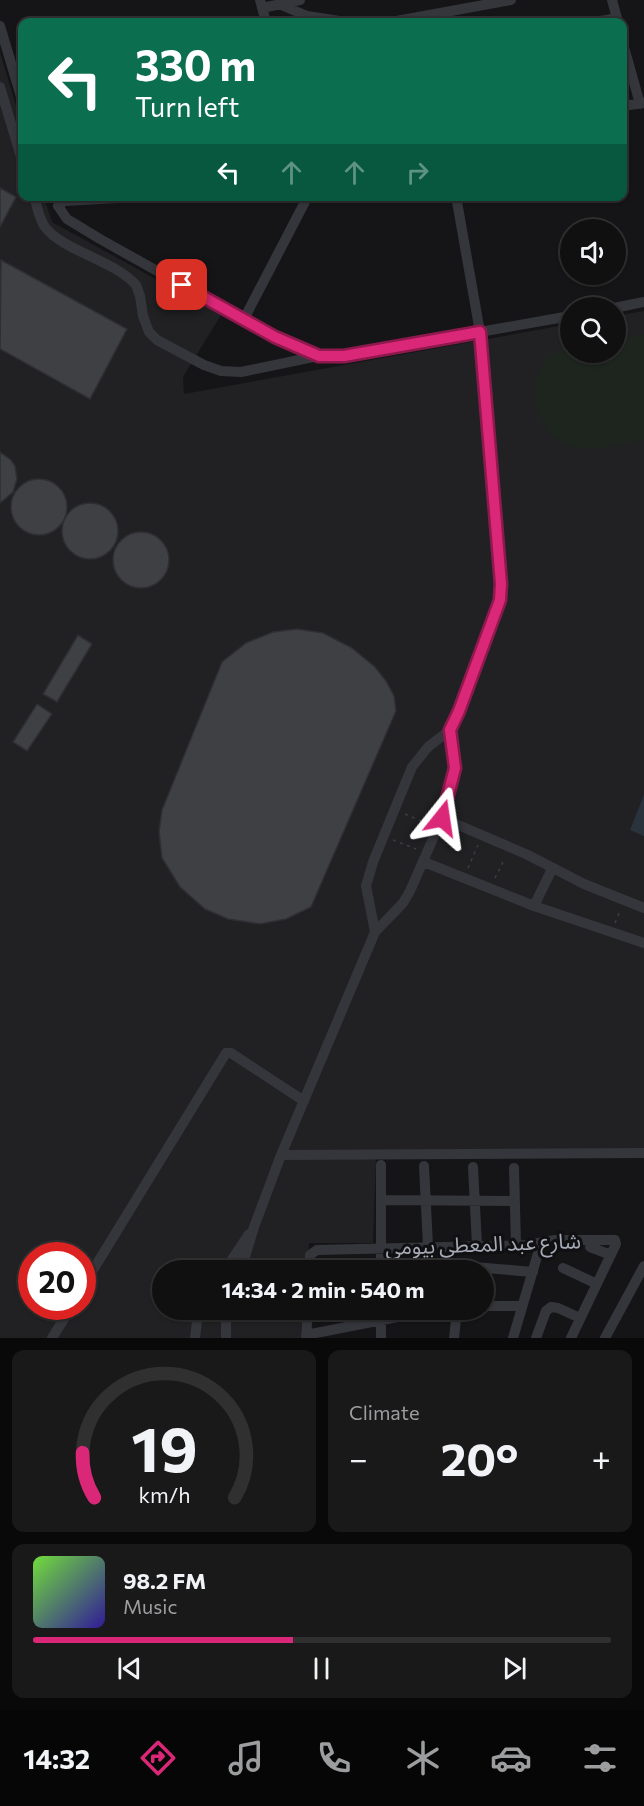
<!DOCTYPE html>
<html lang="en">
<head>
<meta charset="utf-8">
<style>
	body { margin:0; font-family:Commissioner,"Noto Sans Arabic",sans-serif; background:#19191a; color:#f1f3f6; height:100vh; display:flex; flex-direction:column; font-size:22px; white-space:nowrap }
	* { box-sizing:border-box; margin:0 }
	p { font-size:20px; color:#9c9d9f }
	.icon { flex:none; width:33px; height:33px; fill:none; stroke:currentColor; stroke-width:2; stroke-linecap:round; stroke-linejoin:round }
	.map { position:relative; height:1338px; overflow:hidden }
	.side { display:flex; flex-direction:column; gap:12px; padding:12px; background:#090909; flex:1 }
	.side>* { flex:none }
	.top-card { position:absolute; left:18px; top:18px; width:609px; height:183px; border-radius:12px; box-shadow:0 2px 4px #0004,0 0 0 2px #303031; background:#0b6e4f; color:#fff; overflow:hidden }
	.tools { position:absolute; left:560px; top:219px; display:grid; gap:12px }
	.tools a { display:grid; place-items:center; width:66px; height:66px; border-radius:50%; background:#101011; box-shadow:0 2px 4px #0004,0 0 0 2px #303031; font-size:30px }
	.speed { position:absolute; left:18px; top:1242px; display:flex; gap:12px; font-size:30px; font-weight:700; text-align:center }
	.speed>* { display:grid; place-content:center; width:78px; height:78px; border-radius:50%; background:#101011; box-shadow:0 2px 4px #0004,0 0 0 2px #303031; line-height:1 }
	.speed .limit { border:9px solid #d22; background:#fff; color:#111 }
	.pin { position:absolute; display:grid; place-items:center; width:51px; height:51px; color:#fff; margin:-26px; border-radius:12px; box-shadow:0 3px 9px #0006 }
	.me { position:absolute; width:66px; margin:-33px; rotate:15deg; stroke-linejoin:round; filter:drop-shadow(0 0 4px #0008) }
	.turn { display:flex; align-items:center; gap:21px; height:126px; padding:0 18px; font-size:27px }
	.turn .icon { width:78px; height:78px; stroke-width:2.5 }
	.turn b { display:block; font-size:42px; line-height:51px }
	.lanes { display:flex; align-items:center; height:57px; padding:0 18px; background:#0003; justify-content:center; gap:30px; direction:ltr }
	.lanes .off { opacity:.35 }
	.big { font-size:45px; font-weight:700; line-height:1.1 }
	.side .widget { flex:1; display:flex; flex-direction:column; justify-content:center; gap:9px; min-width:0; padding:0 21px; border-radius:12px; background:#19191a }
	.side .dial { align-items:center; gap:0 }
	.dial svg { height:156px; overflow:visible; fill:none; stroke:#303031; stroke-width:7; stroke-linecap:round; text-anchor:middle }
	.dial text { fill:#f1f3f6; stroke:none }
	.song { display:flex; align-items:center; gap:18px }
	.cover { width:72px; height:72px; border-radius:9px; background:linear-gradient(135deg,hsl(100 70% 55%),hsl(250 70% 35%)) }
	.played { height:6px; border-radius:3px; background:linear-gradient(90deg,#db2777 45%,#303031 45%) }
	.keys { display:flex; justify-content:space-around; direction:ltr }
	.heat { display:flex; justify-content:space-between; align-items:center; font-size:33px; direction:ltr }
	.side .tiles { flex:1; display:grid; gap:12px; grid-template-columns:1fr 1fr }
	.widget:last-child { grid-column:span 2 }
	.trip { position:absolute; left:152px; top:1260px; width:342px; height:60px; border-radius:30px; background:#101011; box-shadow:0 2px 4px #0004,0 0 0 2px #303031; font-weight:700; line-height:60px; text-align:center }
	.menu { display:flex; height:96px; justify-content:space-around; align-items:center; background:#060607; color:#9c9d9f }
	.menu .icon { width:42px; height:42px }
	.menu .on { color:#db2777 }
	.menu b { font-size:27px; color:#f1f3f6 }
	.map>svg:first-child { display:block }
	.built { fill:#212124; fill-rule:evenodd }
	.green { fill:#1d251e }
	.water { fill:#2a333b }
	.building { fill:#3f4044; stroke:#2f2f33; stroke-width:1.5 }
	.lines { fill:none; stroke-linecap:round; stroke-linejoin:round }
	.path { stroke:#3b3d43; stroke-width:1.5; stroke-dasharray:3 4.5; stroke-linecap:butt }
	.minor { stroke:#35363c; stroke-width:10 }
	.route-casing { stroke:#8e194d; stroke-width:15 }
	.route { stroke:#db2777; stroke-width:10 }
	.labels { text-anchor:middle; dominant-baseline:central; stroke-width:6; stroke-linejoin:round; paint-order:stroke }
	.street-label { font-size:21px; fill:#a6abb7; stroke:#101012 }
</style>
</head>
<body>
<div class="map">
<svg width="644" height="1338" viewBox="0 0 644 1338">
	<rect width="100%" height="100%" fill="#151517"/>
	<!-- built -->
	<path class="built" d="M0,52L22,126V196L44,197L52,222L221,315L183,377L184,394L570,324V352H615V316L644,311V1156L376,1157L373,1243H309L307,1270H162V1310H303L301,1338H0ZM32,1256H82V1306H32Z"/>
	<!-- green -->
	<path class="green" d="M644,334V440C620,444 595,453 570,446C534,436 522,376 553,353C557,350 565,348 570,346V352H615V339Z"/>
	<!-- water -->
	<path class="water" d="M644,795V836L630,830Z"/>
	<!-- building -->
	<path class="building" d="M0,188L16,197L0,227Z
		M1,260L127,329L90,399L0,349Z
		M0,452L11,460L15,466L17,479L13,492L0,503Z
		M11 507a28 28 0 1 1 56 0a28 28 0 1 1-56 0Z
		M62 531a28 28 0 1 1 56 0a28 28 0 1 1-56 0Z
		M113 560a28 28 0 1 1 56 0a28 28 0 1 1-56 0Z
		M297,629L323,633L352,648L375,667L386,681L394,696L396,711L311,907L286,919L260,924L228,919L205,909L180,887L162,858L159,832L162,810L222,662L246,643L273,632Z
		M78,635L92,644L57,702L43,694Z
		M37,704L52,714L27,751L13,742Z"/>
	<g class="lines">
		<!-- path -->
		<path class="path" d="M405,814L428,824
			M393,840L416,849
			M468,868L478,845
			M495,878L505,858
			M615,923L620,911"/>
		<!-- minor -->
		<path class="minor" d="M260,0L266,22
			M612,0L618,22
			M279,4L307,16L346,22
			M262,8L300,0
			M391,22L511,0
			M595,22L617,18
			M0,26L22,100
			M622,40L640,104
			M0,87L22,160
			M622,106L644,103
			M34,196C37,206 39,219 45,227C63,251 114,260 136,285L140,296L143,316L149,332L157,340L204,365L221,371L241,372L318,356
			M154,196L64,201L58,206L67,219L100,239L275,337L319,356H344L570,316
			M614,308L644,302
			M244,319L308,196
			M442,818L528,855L584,884L644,908
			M424,862L534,906L644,943
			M534,906L552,869
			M375,932L366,886L373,862L412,767L428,747L450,730L459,711L500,600L501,584L480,332L456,196
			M281,1155L644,1153
			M424,1166L428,1246
			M473,1167L477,1245
			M514,1168L516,1245
			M381,1200L515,1201
			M590,1247L611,1255
			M563,1268L597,1284
			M225,1270L249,1234
			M241,1270L254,1227L281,1155L375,932L403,903L410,891L442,818L455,768L450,730
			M309,1270L310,1255L317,1250L526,1245L555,1240H615L616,1244L571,1338
			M381,1270V1165
			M415,1270L462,1266L533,1272
			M82,1288L226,1053H231L304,1101
			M483,1306H522
			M306,1335L433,1310
			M52,1338L72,1306
			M195,1338L197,1321L201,1310
			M226,1338V1321L230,1310
			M306,1338L308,1310
			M381,1338V1310
			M454,1338L457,1310
			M513,1338L541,1243
			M536,1338L546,1311L551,1307L558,1308L580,1318
			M605,1338L644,1266"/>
	</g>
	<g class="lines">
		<!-- route casing -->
		<g class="route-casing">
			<path id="route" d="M182,285L275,337L319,356H344L480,332L501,584L500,600L459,711L450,730L455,768L442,818"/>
		</g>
		<!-- route -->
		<use href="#route" class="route"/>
	</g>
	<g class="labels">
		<!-- street labels -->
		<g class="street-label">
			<text transform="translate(483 1243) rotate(-2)">شارع عبد المعطي بيومي</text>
		</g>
	</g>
</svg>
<div class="tools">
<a><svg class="icon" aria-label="sound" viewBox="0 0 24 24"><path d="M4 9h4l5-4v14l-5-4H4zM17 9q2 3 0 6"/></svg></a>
<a><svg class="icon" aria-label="search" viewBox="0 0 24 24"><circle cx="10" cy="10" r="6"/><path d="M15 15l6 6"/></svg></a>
</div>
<div class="speed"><div class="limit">20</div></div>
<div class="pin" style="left:182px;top:285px;background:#d93025"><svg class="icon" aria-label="arrive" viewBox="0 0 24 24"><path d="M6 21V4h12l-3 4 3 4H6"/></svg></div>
<svg class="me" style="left:442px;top:818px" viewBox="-20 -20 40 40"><path d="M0-17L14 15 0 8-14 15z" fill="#db2777" stroke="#fff" stroke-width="4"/></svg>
<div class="trip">14:34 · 2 min · 540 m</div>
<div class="top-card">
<div class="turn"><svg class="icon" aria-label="left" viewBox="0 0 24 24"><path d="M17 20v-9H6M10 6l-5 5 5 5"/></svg><div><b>330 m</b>Turn left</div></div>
<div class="lanes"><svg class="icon" aria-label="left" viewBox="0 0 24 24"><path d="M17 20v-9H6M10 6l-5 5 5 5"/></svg><svg class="icon off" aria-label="ahead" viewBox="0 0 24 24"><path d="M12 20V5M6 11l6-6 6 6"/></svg><svg class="icon off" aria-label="ahead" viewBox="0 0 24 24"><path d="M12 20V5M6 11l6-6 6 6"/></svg><svg class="icon off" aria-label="right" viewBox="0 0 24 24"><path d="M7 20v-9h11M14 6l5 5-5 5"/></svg></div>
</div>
</div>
<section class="side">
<div class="tiles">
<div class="widget dial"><svg viewBox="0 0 100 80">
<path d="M14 69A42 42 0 1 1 86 69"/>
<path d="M14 69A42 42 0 0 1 8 46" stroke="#db2777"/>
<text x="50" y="56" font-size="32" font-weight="700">19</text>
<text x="50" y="72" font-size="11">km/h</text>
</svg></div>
<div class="widget"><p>Climate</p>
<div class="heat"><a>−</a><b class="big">20°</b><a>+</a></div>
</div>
<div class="widget">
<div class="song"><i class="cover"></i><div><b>98.2 FM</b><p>Music</p></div></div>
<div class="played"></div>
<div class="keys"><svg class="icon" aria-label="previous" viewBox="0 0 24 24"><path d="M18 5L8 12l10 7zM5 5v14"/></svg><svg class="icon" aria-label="pause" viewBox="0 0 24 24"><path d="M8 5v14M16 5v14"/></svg><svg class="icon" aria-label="next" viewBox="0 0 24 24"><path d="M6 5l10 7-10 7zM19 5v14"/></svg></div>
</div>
</div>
</section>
<nav class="menu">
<b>14:32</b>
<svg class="icon on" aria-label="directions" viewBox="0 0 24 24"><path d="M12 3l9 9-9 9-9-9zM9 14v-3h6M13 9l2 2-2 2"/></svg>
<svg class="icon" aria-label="music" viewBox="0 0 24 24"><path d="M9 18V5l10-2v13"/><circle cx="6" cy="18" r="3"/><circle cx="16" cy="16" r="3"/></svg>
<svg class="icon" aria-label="phone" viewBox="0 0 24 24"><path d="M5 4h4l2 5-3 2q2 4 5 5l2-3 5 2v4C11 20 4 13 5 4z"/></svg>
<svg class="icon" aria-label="climate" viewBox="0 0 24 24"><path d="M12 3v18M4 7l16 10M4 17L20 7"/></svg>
<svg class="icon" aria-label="car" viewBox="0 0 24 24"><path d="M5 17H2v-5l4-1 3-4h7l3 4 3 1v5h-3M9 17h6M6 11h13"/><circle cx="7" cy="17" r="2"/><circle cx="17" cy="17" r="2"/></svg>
<svg class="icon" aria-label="filters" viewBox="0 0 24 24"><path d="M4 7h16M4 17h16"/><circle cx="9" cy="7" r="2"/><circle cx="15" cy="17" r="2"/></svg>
</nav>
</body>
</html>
